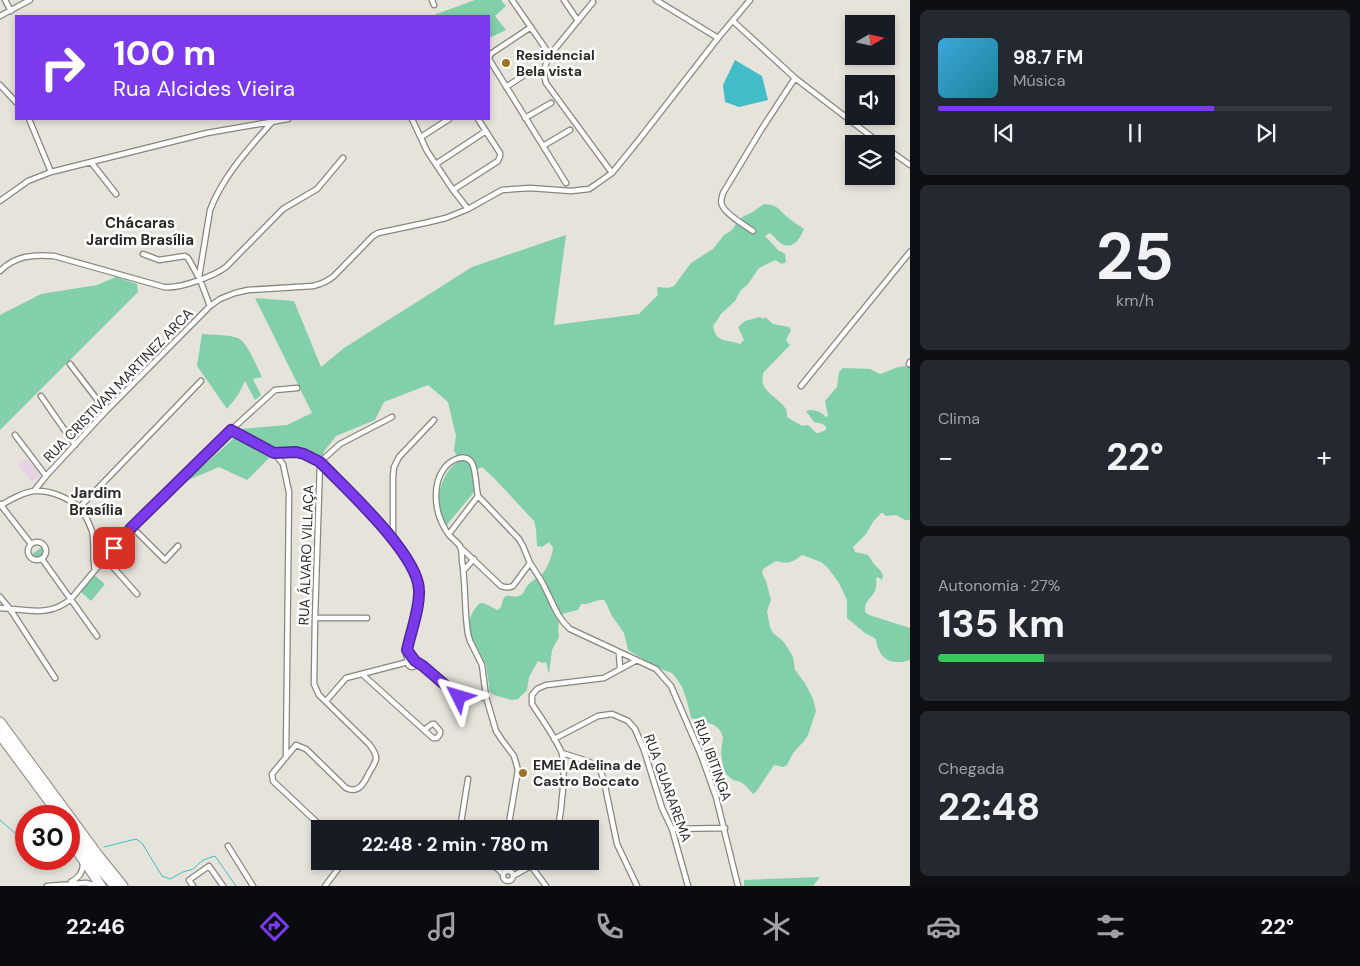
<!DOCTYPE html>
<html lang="pt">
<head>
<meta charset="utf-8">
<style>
	body { margin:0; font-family:"DM Sans",sans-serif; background:#242831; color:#f1f3f6; height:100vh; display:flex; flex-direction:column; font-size:19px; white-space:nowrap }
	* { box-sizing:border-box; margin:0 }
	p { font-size:16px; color:#9ea1a6 }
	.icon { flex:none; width:28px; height:28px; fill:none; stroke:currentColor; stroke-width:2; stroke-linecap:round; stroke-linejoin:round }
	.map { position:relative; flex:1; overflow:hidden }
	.sheet { display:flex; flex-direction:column; gap:10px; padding:10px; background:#0d0f14; width:450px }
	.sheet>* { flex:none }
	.guide { position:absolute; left:15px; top:15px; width:475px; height:105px; border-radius:0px; box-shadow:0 2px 8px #0003; background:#7c3aed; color:#fff; overflow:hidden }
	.needle { width:32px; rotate:81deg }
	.controls { position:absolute; left:845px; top:15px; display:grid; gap:10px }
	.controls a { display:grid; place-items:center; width:50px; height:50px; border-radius:0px; background:#171b24; box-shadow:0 2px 8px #0003; font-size:25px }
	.speed { position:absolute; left:15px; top:805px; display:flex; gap:10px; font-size:25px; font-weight:700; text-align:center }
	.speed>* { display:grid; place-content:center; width:65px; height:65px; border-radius:50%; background:#171b24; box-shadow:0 2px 8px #0003; line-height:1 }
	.speed .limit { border:8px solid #d22; background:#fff; color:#111 }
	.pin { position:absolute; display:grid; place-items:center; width:42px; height:42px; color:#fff; margin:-21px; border-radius:10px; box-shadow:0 2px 8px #0006 }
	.me { position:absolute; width:55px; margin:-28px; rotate:310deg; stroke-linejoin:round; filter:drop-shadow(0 0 4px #0008) }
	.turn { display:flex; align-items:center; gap:18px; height:105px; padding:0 15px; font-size:22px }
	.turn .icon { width:65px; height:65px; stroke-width:2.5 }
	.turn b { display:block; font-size:35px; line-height:42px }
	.big { font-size:38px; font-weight:700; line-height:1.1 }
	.sheet .widget { flex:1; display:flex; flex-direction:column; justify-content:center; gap:8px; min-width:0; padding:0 18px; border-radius:8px; background:#242831 }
	.sheet .dial { align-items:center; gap:0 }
	.dial b { font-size:65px; line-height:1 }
	.song { display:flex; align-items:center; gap:15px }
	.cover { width:60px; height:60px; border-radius:8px; background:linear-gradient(135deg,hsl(200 70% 55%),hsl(190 70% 35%)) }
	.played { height:5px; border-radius:2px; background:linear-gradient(90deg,#7c3aed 70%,#363941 70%) }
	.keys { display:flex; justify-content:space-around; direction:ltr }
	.heat { display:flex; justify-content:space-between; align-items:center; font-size:28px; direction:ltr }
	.charge { height:8px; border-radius:4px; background:linear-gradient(90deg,#34c759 27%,#363941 0) }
	.trip { position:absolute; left:311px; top:820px; width:288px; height:50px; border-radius:0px; background:#171b24; box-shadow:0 2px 8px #0003; font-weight:700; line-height:50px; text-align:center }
	.tab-bar { display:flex; height:80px; justify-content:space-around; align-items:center; background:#090b0e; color:#9ea1a6 }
	.tab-bar .icon { width:35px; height:35px }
	.tab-bar .selected { color:#7c3aed }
	.tab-bar b { font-size:22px; color:#f1f3f6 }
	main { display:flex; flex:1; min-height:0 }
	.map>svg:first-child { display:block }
	.education { fill:#e6d2e2 }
	.green { fill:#81d0aa }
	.water { fill:#42bcc6 }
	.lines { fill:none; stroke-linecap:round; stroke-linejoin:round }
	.stream { stroke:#42bcc6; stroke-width:1 }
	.street-casing { stroke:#87867e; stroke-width:7 }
	.highway-casing { stroke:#87867e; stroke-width:11 }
	.street { stroke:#fff; stroke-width:4.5 }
	.highway { stroke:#fff; stroke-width:9 }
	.route-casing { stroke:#51269a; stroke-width:12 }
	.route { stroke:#7c3aed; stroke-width:9 }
	.poi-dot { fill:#9c7421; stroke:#fff; stroke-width:2 }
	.labels { text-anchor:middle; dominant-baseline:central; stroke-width:5; stroke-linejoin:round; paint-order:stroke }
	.poi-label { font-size:14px; font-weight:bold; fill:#292925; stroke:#fff; text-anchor:start }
	.street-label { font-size:14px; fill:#292925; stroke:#fff }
	.neighbourhood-label { font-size:15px; font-weight:bold; fill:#292925; stroke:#fff }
</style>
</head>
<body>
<main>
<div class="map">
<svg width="910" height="886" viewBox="0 0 910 886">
	<rect width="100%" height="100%" fill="#e5e3da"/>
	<!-- education -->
	<path class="education" d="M26,458L41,475L32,482L18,465Z"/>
	<!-- green -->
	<path class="green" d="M475,0H501L506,6L495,16L506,30L489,38V16H431Z
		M764,204C777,205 778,208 786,216C792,221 798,225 804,229C800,238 794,250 782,244C778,242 774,236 770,233L765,236L778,250L785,254L786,262L782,264L775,260L759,268L748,284L740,291L735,301L721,314L713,326C716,344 728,339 740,344L744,340L738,327L745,321L760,317L764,319L765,317L773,324L789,327L791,330L786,340L790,345L764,372C756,390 779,397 786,409C787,412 787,415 787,417L802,426L808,425L816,433H818L826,430V427L823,424L814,422L806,411C812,408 822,412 826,417L828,416L825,401L837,387L839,372L843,368L870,369L880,374C891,371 899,364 910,367V520H905L896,515L886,516L883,513H881L873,522L866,534L853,547L855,552L868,555L874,564L880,570L883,575L882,580L878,577L876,578C879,599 864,595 865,612L869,615L910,628V660C891,666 878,659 876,639L865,633L847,618V600L839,583L828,568L821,562L802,555C791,563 790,564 776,561L763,569L762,573L766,581L771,600L767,611L770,627L773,633L783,641L789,650L793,657L795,670L805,683L813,699L816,711L808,735L804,741L793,753L787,765L783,767L774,765L756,792L753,794L747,787L741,782L733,780L727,775L723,769L721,752L723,737L720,730L714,725L706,722L691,718L687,701L682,687L677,679L672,673L658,668L628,650L624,633L612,616L606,603L604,600C594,599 591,605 581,604L578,610L565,613L560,616L558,629L559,637L552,650L549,674L546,662L543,663L538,661L529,677L527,690L518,699L512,700L494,695L490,692L486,665L468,630C468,620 473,609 480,603C487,603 492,608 498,610L501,607C505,587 511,601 521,595C524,594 525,588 527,586C531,581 538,578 543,573C548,567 552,556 553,548L549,542L542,547L537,546L536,529L534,521L493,477L482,467L472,472L474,492L446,526C432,506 439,474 459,461L454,450L456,436L448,402L428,385L384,402L375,420L336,436L325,450L318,465L295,453H274L247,480L219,467L186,481L232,440L240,429L287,425L312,413L255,298L294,301L321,367L344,348L472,267L566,235L554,325L639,314L658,295L657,290L658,287L668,288L674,286L691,263L713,249L724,235L732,230L738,221L744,216L751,213Z
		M116,277L137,284L138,292L0,430V315L41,294L97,285Z
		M202,334C211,335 234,334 241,340C249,347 257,367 262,377L253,379L261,395L255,400L245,381L238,395L227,409L197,366Z
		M43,546L45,551L43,556L37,559H33L30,556Z
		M93,574L105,584L91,601L80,591Z
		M820,877L813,886H744V880Z"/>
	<!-- water -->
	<path class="water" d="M735,60L762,76L768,100L739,107L725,102L723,85Z"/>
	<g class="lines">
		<!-- stream -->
		<path class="stream" d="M0,820L17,835L26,851
			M104,847L136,839L142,843L162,876L170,879L183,872L193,869L203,860L215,856L236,886
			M32,859L38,867L53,864L63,859"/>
		<!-- street casing -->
		<g class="street-casing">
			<path id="street" d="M5,0L11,11
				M432,0L434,5
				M512,0L550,55C545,65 542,72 546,83L612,173
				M564,0L578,21
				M656,0L718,38
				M0,16L30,0
				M733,21L795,78L881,144
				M531,27L492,53L490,55L489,59L566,183
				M550,55L593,2
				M0,85L16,102
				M506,87L535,68
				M525,118L551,103
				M29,119L51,172
				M412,119L427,151L453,190L468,209
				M421,137L449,119
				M543,146L570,130
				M886,148L910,165
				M91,162L116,194
				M436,164L486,131
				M453,190L498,161L500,156V153L478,119
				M0,201L28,181L51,172L207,133L288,119
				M753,231C746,226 725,214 722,205C720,201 722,197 723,193L761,130L795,78
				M143,254L159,260L185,256L188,258L198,276
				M0,271C15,256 33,254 54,256L164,287C180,289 214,276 226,267L283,209L317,189L328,176L343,158
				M210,306L199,277L210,210C223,176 249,148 273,121
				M70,364L106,411
				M909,364L910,362
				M801,386L910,252
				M41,396L75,445
				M231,430L274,453L296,452L304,454L320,462L393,538
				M15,435L46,476
				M274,453L283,464L289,492L286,757
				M34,491L46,476L106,411L210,306L220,299L235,293L248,290L313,286C322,284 328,281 334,276L373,236L378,233L425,223L446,218L468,209L502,190L530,188L571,191L589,189L595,185L612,173L638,141L718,38L750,0
				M0,504L31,544
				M0,506C9,500 26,491 36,491C50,490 68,498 79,507C85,513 89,523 92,531C95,543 92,557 95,570
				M79,508L201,381
				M132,527L165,560L178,546
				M449,534L478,496L519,539L523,546L530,563L513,586C509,588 506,588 501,586L460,547
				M28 551a9 9 0 1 1 18 0a9 9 0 1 1-18 0Z
				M105,558L137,594
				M42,559L97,636
				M530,563C535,571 541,579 545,588C553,603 557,618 570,629L656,669L671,686L701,755L716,797L738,886
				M464,570L474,559
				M0,597L10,609L55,678
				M0,608C26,609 48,618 71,599L105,558L132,527L231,430L275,390L297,388
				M315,618H367
				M619,653L620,669
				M408 663a4 4 0 1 1 8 0a4 4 0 1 1-8 0Z
				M408,661L406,654L419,597V588L418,580L414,570L393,538V476L394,467L399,457L434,420
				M415,661L423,666L459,697L464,699L486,697L482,665L470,641L468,634C464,610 466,585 462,561C462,557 462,550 460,546C457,542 453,539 449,535C441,524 436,510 436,496C436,487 438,477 443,470C448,462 464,451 472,463C476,470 476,488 478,496
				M362,674L424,730L433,738H437L440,734V731L434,724H432L424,730
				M486,697L496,731L502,740L514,756L518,770L508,829
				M326,701L346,678L408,662
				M554,739L598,716L612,714L628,721L635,729L644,750L662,808L672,829L688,886
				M562,753L587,761L597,766L600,769L604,781L617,844L637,886
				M324,829L273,781L272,774L296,745L306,749L346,788C359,794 364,783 369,773C371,769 376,763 376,758C376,753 372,748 369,744L319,695L314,684L315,618L320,462L340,444L392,417
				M460,829L468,779
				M558,829C561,812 567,766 561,751C553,734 542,719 532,704V695L537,689L546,685L604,678L637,660
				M672,829L725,828
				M228,846L253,886
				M485,861L498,869L503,874
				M504,861L508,870
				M531,866L546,886
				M503 876a5 5 0 1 1 10 0a5 5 0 1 1-10 0Z
				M513,876L531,866L536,861
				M71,882C79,877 83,873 83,863
				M47,886L86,883L97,886
				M193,886L189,880L209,866L223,886
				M325,886L344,861"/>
		</g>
		<!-- highway casing -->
		<g class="highway-casing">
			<path id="highway" d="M0,722L98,855L123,886
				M0,735L60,816
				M69,829L97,866L115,886
				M69,839L101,886"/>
		</g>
		<!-- street -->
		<use href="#street" class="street"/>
		<!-- highway -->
		<use href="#highway" class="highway"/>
	</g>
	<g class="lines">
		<!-- route casing -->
		<g class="route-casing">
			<path id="route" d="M114,548L132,527L231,430L274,453L296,452L304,454L320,462C345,488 418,554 419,590C420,608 411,631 407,650L415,661L423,666L459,697"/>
		</g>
		<!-- route -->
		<use href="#route" class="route"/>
	</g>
	<!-- markers -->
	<g class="poi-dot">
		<circle cx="506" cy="63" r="5"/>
		<circle cx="523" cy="773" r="5"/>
	</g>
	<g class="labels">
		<!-- poi labels -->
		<g class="poi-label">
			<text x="516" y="55">Residencial<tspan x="516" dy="16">Bela vista</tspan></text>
			<text x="533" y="765">EMEI Adelina de<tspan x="533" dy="16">Castro Boccato</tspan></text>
		</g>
		<!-- street labels -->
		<g class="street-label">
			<text transform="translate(118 385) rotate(-46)">RUA CRISTIVAN MARTINEZ ARCA</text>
			<text transform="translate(306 555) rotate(-88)">RUA ÁLVARO VILLAÇA</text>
			<text transform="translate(713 760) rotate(70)">RUA IBITINGA</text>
			<text transform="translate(668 788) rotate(70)">RUA GUARAREMA</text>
		</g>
		<!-- neighbourhood labels -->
		<g class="neighbourhood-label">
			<text x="140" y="223">Chácaras<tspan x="140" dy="17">Jardim Brasília</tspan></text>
			<text x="96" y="493">Jardim<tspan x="96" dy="17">Brasília</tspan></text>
		</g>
	</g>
</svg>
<div class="controls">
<a><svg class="needle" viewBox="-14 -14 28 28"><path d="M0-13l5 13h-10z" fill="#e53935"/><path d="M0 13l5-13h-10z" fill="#9ea1a6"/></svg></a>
<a><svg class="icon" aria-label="sound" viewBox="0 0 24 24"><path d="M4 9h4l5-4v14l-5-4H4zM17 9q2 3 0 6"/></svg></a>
<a><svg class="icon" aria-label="layers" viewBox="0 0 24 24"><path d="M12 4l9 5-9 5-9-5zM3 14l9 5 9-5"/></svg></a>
</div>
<div class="speed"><div class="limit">30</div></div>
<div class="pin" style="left:114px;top:548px;background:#d93025"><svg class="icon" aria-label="arrive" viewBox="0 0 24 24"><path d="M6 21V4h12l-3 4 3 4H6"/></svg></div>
<svg class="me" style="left:459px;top:697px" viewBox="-20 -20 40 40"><path d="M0-17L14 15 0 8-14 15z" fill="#7c3aed" stroke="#fff" stroke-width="4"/></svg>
<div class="trip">22:48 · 2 min · 780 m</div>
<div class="guide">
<div class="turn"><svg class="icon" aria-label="right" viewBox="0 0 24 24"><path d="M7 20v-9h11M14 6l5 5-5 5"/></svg><div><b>100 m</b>Rua Alcides Vieira</div></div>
</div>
</div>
<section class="sheet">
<div class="widget">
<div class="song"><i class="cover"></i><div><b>98.7 FM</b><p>Música</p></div></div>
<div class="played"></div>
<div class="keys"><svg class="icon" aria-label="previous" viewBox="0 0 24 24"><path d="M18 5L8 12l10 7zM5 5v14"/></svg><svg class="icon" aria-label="pause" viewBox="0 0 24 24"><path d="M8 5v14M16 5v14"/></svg><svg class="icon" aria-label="next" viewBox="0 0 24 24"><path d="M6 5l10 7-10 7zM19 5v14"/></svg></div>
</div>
<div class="widget dial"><b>25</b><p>km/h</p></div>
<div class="widget"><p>Clima</p>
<div class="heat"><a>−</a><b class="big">22°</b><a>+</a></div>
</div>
<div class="widget"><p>Autonomia · 27%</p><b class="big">135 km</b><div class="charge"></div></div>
<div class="widget"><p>Chegada</p><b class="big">22:48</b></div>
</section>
</main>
<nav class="tab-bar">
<b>22:46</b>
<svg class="icon selected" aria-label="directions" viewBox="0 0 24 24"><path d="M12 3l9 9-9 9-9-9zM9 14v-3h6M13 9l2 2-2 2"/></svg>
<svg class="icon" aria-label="music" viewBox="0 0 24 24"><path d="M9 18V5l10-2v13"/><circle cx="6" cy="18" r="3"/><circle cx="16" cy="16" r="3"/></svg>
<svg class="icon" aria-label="phone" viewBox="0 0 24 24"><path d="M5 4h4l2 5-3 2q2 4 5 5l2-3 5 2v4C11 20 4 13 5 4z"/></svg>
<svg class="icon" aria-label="climate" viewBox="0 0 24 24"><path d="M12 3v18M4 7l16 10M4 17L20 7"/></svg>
<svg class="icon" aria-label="car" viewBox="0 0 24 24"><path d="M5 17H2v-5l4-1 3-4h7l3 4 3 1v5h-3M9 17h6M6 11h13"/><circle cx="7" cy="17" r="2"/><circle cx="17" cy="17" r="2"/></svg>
<svg class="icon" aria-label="filters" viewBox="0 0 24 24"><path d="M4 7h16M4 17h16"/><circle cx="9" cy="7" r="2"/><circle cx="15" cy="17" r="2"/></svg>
<b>22°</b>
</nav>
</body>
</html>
